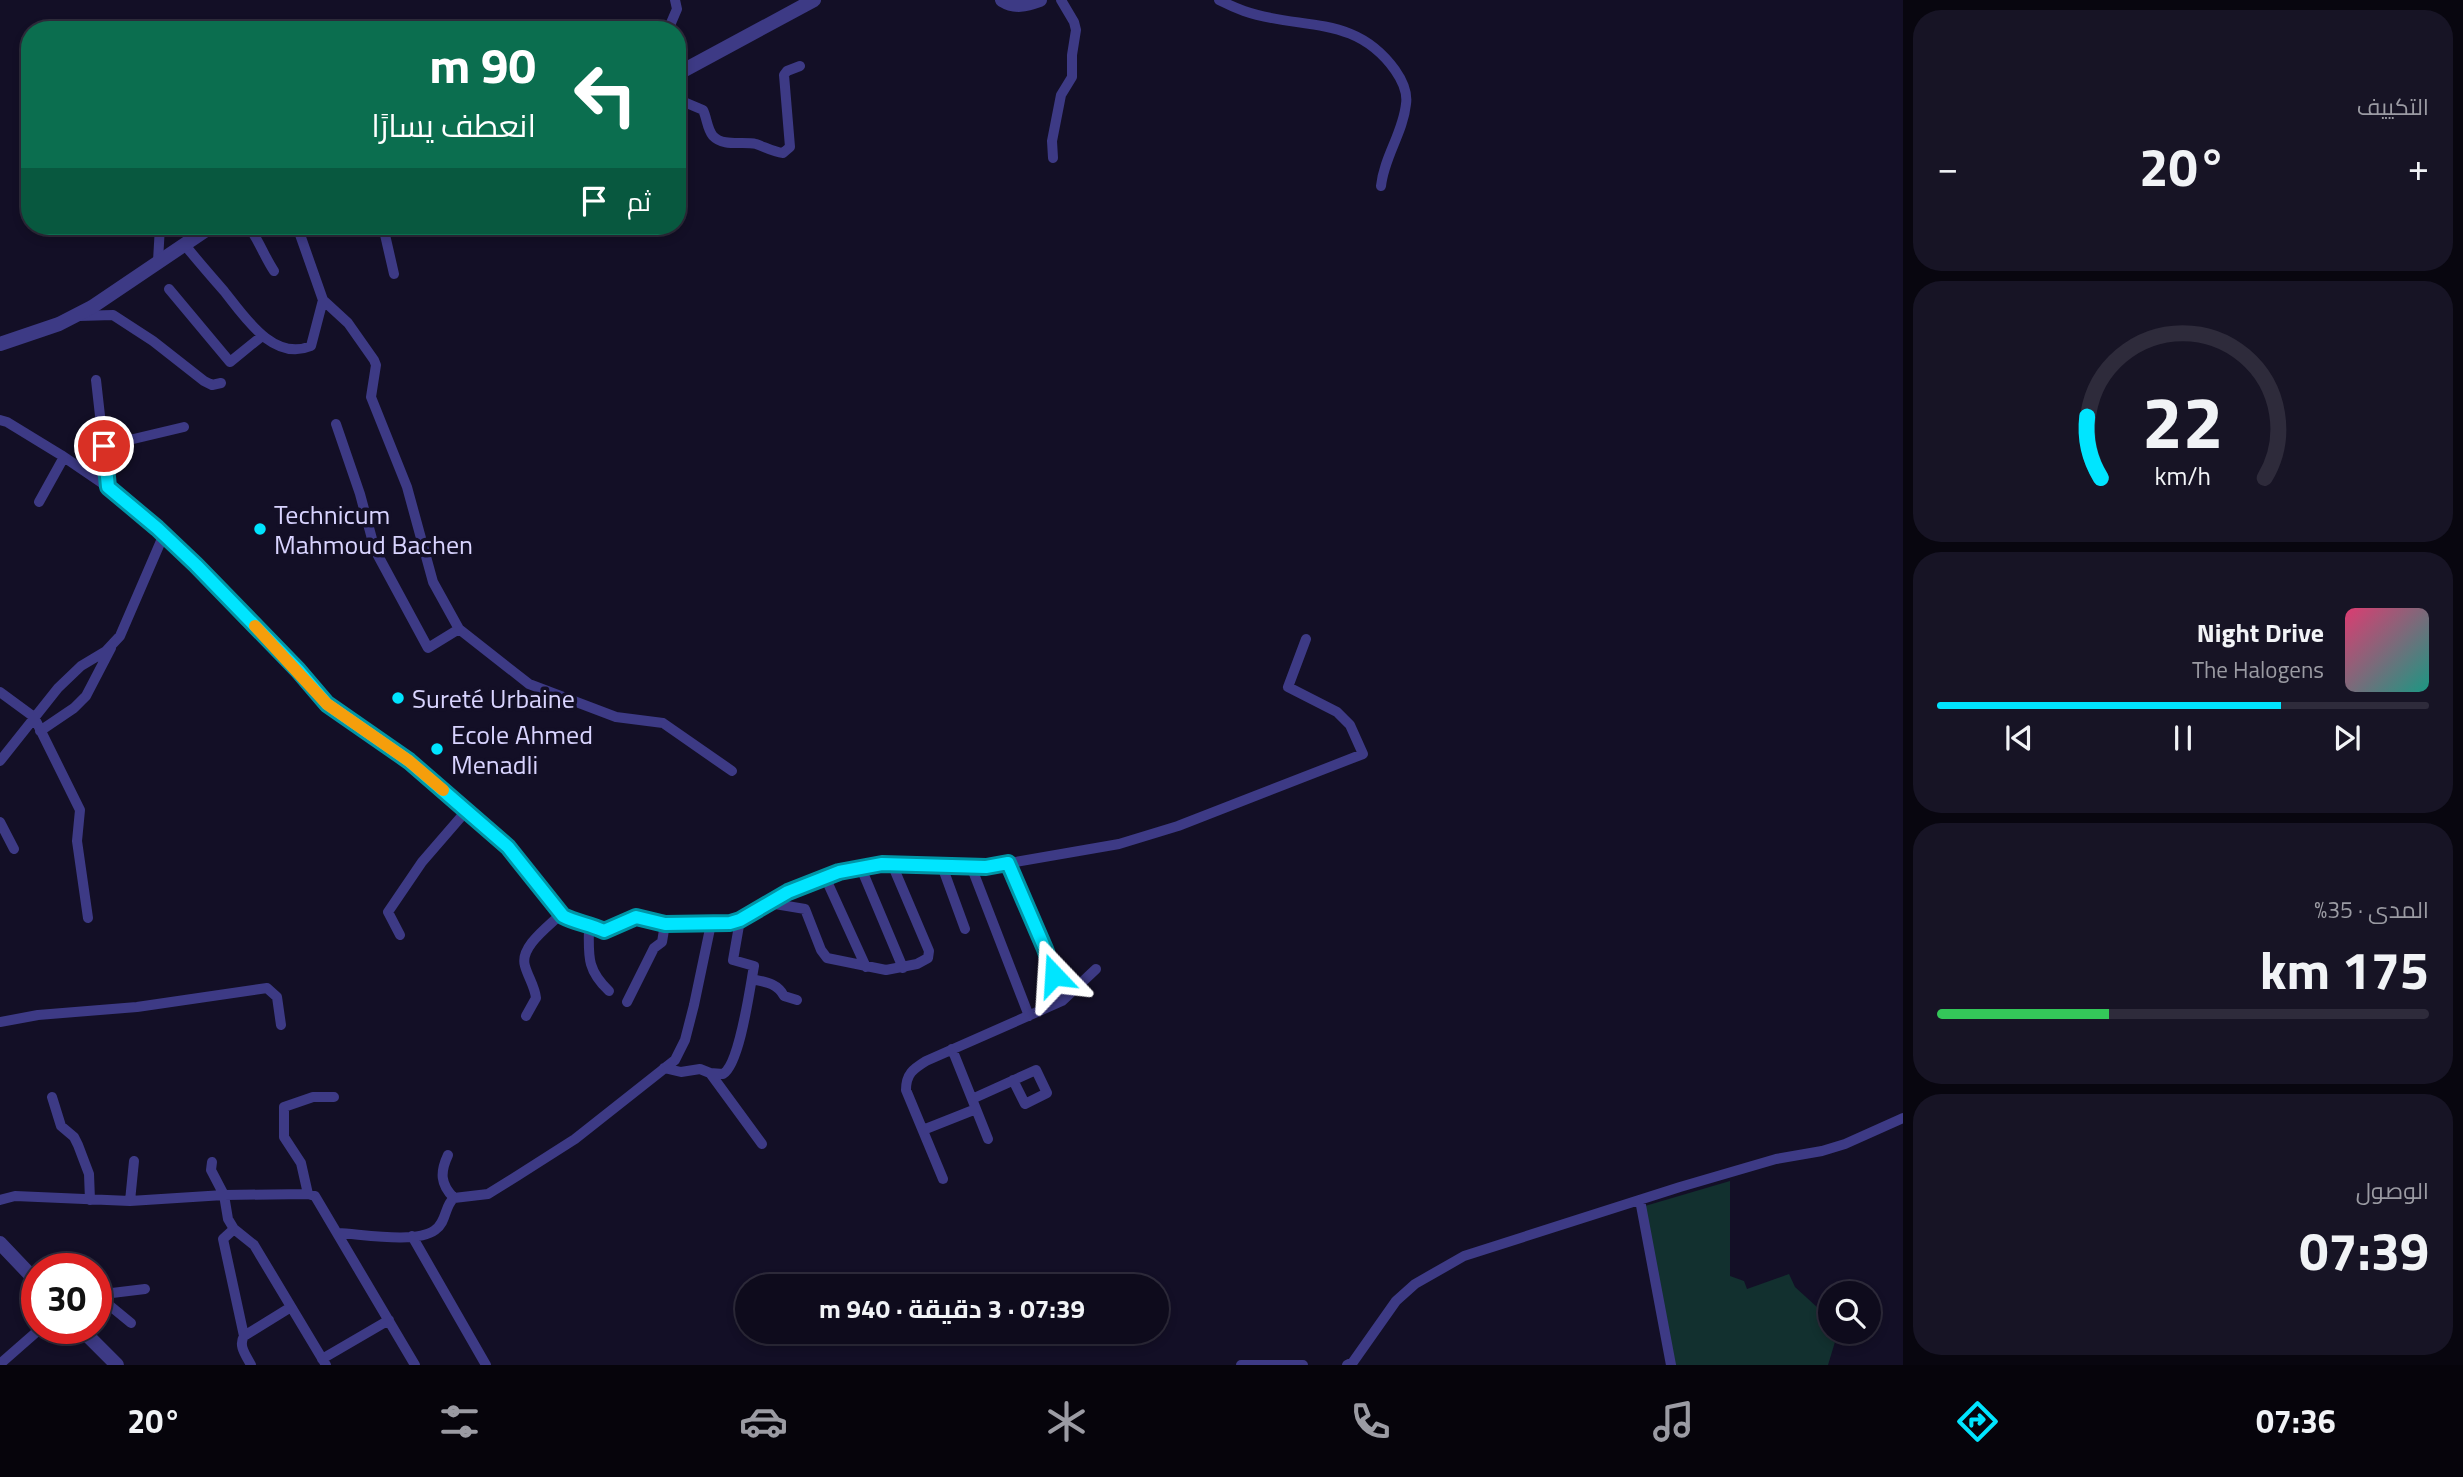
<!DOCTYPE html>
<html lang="ar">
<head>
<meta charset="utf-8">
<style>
	body { margin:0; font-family:"Titillium Web",Cairo,sans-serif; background:#171425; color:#f1f3f6; direction:rtl; height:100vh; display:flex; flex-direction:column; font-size:26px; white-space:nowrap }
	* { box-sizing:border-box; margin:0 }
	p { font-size:23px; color:#9b9ba3 }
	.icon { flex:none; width:38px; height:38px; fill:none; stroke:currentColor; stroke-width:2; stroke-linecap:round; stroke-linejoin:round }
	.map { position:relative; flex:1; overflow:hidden; direction:ltr }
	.drawer { display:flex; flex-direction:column; gap:10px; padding:10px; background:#08060f; width:560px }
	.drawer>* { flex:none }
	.guide { position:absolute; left:21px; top:21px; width:665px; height:214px; border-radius:28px; box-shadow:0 4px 10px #0003,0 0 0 2px #2e2b3b; direction:rtl; background:#0b6e4f; color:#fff; overflow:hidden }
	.fabs { position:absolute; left:1818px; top:1281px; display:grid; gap:14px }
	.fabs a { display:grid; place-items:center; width:63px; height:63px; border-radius:50%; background:#0e0b1c; box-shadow:0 4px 10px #0003,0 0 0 2px #2e2b3b; font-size:35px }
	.speed { position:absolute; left:21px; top:1253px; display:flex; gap:14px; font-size:35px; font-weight:700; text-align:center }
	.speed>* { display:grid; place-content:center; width:91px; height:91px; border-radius:50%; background:#0e0b1c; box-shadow:0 4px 10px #0003,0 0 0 2px #2e2b3b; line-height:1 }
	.speed .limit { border:10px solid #d22; background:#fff; color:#111 }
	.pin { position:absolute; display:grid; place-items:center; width:60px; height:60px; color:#fff; margin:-30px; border:4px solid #fff; border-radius:50%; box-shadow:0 2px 7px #0007 }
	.me { position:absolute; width:77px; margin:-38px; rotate:340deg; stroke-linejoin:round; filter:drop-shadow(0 0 5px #0008) }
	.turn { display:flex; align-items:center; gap:24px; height:147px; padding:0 35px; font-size:32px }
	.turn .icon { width:91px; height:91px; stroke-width:2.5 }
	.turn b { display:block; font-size:49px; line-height:60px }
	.then { display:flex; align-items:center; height:66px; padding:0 35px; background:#0003; gap:14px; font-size:26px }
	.big { font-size:52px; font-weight:700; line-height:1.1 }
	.drawer .tile { flex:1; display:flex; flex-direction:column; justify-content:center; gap:10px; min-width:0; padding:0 24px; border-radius:28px; background:#171425 }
	.drawer .dial { align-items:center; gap:0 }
	.dial svg { height:182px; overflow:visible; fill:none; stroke:#2e2b3b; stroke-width:7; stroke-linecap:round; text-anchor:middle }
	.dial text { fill:#f1f3f6; stroke:none }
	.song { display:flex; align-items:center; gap:21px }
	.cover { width:84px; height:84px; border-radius:10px; background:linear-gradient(135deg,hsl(340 70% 55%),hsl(170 70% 35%)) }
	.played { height:7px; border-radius:4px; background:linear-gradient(90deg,#00e5ff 70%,#2e2b3b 70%) }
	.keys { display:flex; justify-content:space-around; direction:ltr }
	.heat { display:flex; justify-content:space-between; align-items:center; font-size:38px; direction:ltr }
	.charge { height:10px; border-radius:5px; background:linear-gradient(90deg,#34c759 35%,#2e2b3b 0) }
	.trip { position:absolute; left:735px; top:1274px; width:434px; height:70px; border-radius:35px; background:#0e0b1c; box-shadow:0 4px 10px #0003,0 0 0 2px #2e2b3b; font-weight:700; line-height:70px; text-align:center; direction:rtl }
	.menu { display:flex; height:112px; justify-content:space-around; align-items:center; background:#06040b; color:#9b9ba3 }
	.menu .icon { width:49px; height:49px }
	.menu .selected { color:#00e5ff }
	.menu b { font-size:32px; color:#f1f3f6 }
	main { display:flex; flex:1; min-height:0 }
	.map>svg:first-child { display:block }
	.green { fill:#12302f }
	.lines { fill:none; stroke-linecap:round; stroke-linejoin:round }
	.minor { stroke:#3d3a85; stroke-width:10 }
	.tertiary { stroke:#3d3a85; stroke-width:14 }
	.route-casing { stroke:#0095a6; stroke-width:18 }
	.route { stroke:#00e5ff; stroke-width:12 }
	.slow { stroke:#f59e0b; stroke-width:12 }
	.poi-dot { fill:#00e5ff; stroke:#130f26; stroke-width:2.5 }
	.labels { text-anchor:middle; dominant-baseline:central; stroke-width:7; stroke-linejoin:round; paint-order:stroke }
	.poi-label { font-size:26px; fill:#d9d4ff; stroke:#130f26; text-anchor:start }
</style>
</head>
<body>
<main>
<section class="drawer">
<div class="tile"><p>التكييف</p>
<div class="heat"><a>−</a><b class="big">20°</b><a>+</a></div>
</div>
<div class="tile dial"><svg viewBox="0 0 100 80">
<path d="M14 69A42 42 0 1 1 86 69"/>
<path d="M14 69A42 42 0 0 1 8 42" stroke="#00e5ff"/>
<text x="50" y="56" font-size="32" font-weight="700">22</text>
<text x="50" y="72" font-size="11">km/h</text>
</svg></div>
<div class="tile">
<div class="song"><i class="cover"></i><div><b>Night Drive</b><p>The Halogens</p></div></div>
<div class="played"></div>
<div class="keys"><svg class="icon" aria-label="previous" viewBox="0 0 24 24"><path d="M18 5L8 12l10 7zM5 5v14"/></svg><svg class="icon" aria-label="pause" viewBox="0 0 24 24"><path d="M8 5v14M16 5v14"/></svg><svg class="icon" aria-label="next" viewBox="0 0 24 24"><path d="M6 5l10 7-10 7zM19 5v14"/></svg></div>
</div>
<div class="tile"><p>المدى · 35%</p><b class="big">175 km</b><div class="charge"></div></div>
<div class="tile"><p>الوصول</p><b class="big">07:39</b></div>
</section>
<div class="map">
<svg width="1903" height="1365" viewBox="0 0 1903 1365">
	<rect width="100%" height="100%" fill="#130f26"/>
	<!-- green -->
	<path class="green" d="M1730,1181V1276L1744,1281L1747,1289L1789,1274L1795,1287L1830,1319V1332H1838L1828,1365H1675L1645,1206Z"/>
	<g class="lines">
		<!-- minor -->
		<path class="minor" d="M1219,0C1227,4 1236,8 1244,11C1301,31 1354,13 1395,70C1402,80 1408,91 1406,104C1403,133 1384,157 1381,186
			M668,30L677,9L675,0
			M677,99L703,110C707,118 707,129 713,136C723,147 743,141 756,144C765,147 773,152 783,153L790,147L784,75L787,71L800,66
			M1053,158L1052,141L1061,95L1072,77V55L1076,30L1074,22L1061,0
			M248,226C259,240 264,256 274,271
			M297,226L323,300L348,323L374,360L376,365L371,397L407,487L433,582L459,629L428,648L375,550L360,494L336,424
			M383,226L394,274
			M184,244C197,260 210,275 224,291C244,316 273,362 311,346L323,300
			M158,261L160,226
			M169,289L230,362L262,336
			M79,316L113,315L153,341L204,381L212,385L221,383
			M96,380L108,487
			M0,420L7,422L61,455L108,487L157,528L196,565L298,670L327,704L409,761L508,847L563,916C576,923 590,924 604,931L636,917L665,924L730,923L740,920L788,892L840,872L882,864L986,867L1119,844L1178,826L1363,754L1350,725L1337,712L1288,687L1306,639
			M104,446L184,427
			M39,502L64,457
			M459,629L529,684L616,717L663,723L732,771
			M0,692L34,717L80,810L77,841L88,918
			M40,731L74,708L86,696L111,648
			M0,761L58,688L81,666L106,651L120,636L164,534
			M0,822L14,849
			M1008,863L1045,949L1062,1001
			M942,866L965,929
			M971,866L1029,1016
			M861,868L903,968
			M825,877L866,967
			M769,903L805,909L821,950L827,958L886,970L917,964L928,958L929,951L892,864
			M589,923C589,954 585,968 609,991
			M400,935L388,912L422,862L467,810
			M752,979C765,982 777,983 784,996L797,1000
			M627,1002L654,948L662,942L665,924
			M526,1016L536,998C535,987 528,977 525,966C519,947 549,926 561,914
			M0,1022L38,1015L137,1007L267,988L277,997L281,1025
			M952,1049L988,1139
			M664,1068L681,1072L700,1069L710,1073L723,1074C740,1064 750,987 754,966L733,960L740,920
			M710,1073L762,1144
			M52,1097L61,1126L74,1137L78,1145L89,1174L90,1200
			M972,1099L1036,1070L1047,1093L1025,1104L1013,1080
			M923,1130L976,1109
			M448,1155C440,1172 440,1184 454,1198
			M212,1162L211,1170L224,1195L228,1219L234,1229L254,1245L326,1365
			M943,1179L906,1090C906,1074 913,1069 926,1061L1062,1001L1096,969
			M308,1194L301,1163L284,1137V1107L313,1097H334
			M0,1200L15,1196L130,1201L224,1195L308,1194L315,1196L415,1365
			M1640,1200L1671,1365
			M130,1201L134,1161
			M234,1229L223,1239L244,1336
			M338,1233C362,1234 416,1244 435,1230C447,1222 444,1206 454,1198L488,1194L517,1176L575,1139L675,1060L685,1040L694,1005L711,924
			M412,1236L486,1365
			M103,1300L131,1323
			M96,1307L112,1293L145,1289
			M322,1359L389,1320
			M0,1364L41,1328
			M251,1365C246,1355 238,1346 244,1336L291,1307
			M1241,1365H1303
			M1347,1365L1353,1362L1396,1301L1415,1284L1464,1256L1680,1187L1776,1159L1822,1151L1845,1144L1903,1118"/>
		<!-- tertiary -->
		<path class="tertiary" d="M1002,0C1015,8 1026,5 1040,0
			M677,74L814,0
			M0,344L59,324L92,307L212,226
			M0,1243L37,1282
			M80,1328L117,1365"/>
	</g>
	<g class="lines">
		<!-- route casing -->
		<g class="route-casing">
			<path id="route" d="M104,446L108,487L157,528L196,565L298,670L327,704L409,761L508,847L563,916C576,923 590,924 604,931L636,917L665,924L730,923L740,920L788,892L839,872L882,864L986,867L1008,863L1045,949L1054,975"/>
		</g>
		<!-- route -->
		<use href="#route" class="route"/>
		<!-- slow -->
		<path class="slow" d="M255,626L327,704L409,761L443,790"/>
	</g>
	<!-- markers -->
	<g class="poi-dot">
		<circle cx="260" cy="529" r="7"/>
		<circle cx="398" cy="698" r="7"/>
		<circle cx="437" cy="749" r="7"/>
	</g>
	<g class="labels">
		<!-- poi labels -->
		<g class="poi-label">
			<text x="274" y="514">Technicum<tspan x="274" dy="30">Mahmoud Bachen</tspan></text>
			<text x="412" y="698">Sureté Urbaine</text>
			<text x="451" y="734">Ecole Ahmed<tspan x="451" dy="30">Menadli</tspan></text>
		</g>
	</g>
</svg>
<div class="fabs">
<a><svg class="icon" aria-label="search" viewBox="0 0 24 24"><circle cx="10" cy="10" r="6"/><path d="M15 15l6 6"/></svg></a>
</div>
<div class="speed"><div class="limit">30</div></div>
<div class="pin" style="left:104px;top:446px;background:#d93025"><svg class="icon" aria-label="arrive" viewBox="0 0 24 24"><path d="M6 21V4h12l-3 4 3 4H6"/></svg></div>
<svg class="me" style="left:1054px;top:975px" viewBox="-20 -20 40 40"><path d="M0-17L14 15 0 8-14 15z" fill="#00e5ff" stroke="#fff" stroke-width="4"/></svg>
<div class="trip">07:39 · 3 دقيقة · 940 m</div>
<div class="guide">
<div class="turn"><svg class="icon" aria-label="left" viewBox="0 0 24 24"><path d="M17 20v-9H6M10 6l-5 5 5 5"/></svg><div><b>90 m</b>انعطف يسارًا</div></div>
<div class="then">ثم<svg class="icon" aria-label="arrive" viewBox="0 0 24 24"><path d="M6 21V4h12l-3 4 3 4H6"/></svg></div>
</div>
</div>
</main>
<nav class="menu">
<b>07:36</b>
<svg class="icon selected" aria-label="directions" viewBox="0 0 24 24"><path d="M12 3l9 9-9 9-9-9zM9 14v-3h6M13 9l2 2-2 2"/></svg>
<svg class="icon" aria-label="music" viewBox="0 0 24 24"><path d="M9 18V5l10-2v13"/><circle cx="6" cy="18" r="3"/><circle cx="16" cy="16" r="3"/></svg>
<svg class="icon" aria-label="phone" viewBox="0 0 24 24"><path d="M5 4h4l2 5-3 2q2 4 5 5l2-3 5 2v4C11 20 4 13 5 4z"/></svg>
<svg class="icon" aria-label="climate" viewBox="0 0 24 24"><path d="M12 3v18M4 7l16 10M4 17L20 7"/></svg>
<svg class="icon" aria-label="car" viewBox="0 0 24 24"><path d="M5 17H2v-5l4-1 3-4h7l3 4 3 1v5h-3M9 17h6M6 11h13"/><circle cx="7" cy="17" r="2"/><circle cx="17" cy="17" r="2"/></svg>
<svg class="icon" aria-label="filters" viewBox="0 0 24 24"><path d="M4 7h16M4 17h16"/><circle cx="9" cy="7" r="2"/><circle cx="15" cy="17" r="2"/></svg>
<b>20°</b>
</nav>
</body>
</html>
